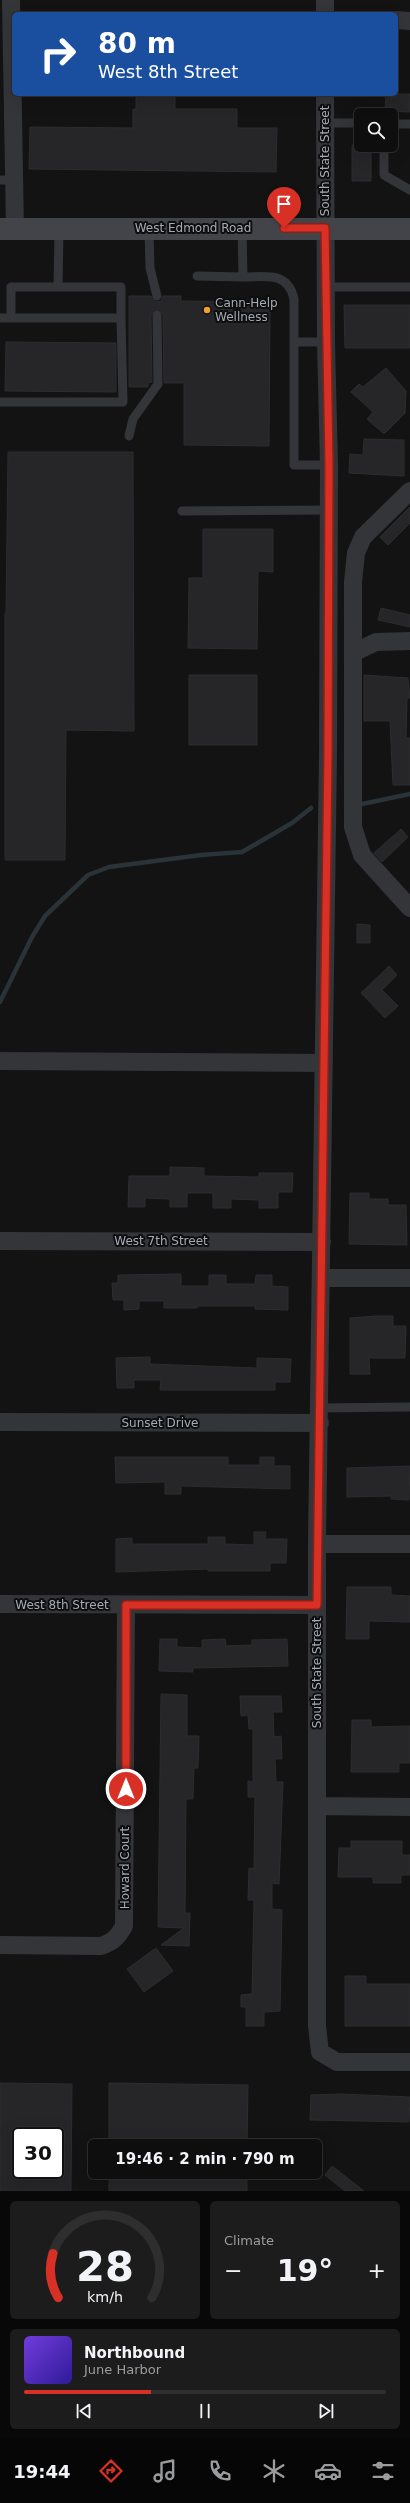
<!DOCTYPE html>
<html lang="en">
<head>
<meta charset="utf-8">
<style>
	body { margin:0; font-family:"DejaVu Sans",sans-serif; background:#1c1c1d; color:#f1f3f6; height:100vh; display:flex; flex-direction:column; font-size:15px; white-space:nowrap }
	* { box-sizing:border-box; margin:0 }
	p { font-size:13px; color:#9b9c9e }
	.icon { flex:none; width:22px; height:22px; fill:none; stroke:currentColor; stroke-width:2; stroke-linecap:round; stroke-linejoin:round }
	.map { position:relative; height:2191px; overflow:hidden }
	.sheet { display:flex; flex-direction:column; gap:10px; padding:10px; background:#080808; flex:1 }
	.sheet>* { flex:none }
	.hud { position:absolute; left:12px; top:12px; width:386px; height:84px; border-radius:6px; box-shadow:0 4px 16px #0002,0 0 0 1px #2e2e2f; background:#1a4fa0; color:#fff; overflow:hidden }
	.fabs { position:absolute; left:354px; top:108px; display:grid; gap:8px }
	.fabs a { display:grid; place-items:center; width:44px; height:44px; border-radius:6px; background:#0e0e0f; box-shadow:0 4px 16px #0002,0 0 0 1px #2e2e2f; font-size:20px }
	.speed { position:absolute; left:12px; top:2127px; display:flex; gap:8px; font-size:20px; font-weight:700; text-align:center }
	.speed>* { display:grid; place-content:center; width:52px; height:52px; border-radius:50%; background:#0e0e0f; box-shadow:0 4px 16px #0002,0 0 0 1px #2e2e2f; line-height:1 }
	.speed .limit { border:2px solid #111; border-radius:6px; background:#fff; color:#111 }
	.pin { position:absolute; display:grid; place-items:center; width:34px; height:34px; color:#fff; margin:-41px -17px; border-radius:50% 50% 50% 0; rotate:-45deg; box-shadow:0 0 4px #0007 }
	.pin .icon { rotate:45deg }
	.me { position:absolute; width:44px; margin:-22px; rotate:0deg; stroke-linejoin:round; filter:drop-shadow(0 0 3px #0008) }
	.turn { display:flex; align-items:center; gap:14px; height:84px; padding:0 20px; font-size:18px }
	.turn .icon { width:52px; height:52px; stroke-width:2.5 }
	.turn b { display:block; font-size:28px; line-height:34px }
	.big { font-size:30px; font-weight:700; line-height:1.1 }
	.sheet .widget { flex:1; display:flex; flex-direction:column; justify-content:center; gap:6px; min-width:0; padding:0 14px; border-radius:6px; background:#1c1c1d }
	.sheet .dial { align-items:center; gap:0 }
	.dial svg { height:104px; overflow:visible; fill:none; stroke:#2e2e2f; stroke-width:7; stroke-linecap:round; text-anchor:middle }
	.dial text { fill:#f1f3f6; stroke:none }
	.song { display:flex; align-items:center; gap:12px }
	.cover { width:48px; height:48px; border-radius:6px; background:linear-gradient(135deg,hsl(260 70% 55%),hsl(250 70% 35%)) }
	.played { height:4px; border-radius:2px; background:linear-gradient(90deg,#d93025 35%,#2e2e2f 35%) }
	.keys { display:flex; justify-content:space-around; direction:ltr }
	.heat { display:flex; justify-content:space-between; align-items:center; font-size:22px; direction:ltr }
	.sheet .tiles { flex:1; display:grid; gap:10px; grid-template-columns:1fr 1fr }
	.widget:last-child { grid-column:span 2 }
	.trip { position:absolute; left:88px; top:2139px; width:234px; height:40px; border-radius:6px; background:#0e0e0f; box-shadow:0 4px 16px #0002,0 0 0 1px #2e2e2f; font-weight:700; line-height:40px; text-align:center }
	.tabs { display:flex; height:64px; justify-content:space-around; align-items:center; background:#060606; color:#9b9c9e }
	.tabs .icon { width:28px; height:28px }
	.tabs .active { color:#d93025 }
	.tabs b { font-size:18px; color:#f1f3f6 }
	.map>svg:first-child { display:block }
	.lines { fill:none; stroke-linecap:round; stroke-linejoin:round }
	.stream { stroke:#293338; stroke-width:4.5 }
	.building { fill:#262628; stroke:#2d2d30; fill-rule:evenodd }
	.lane { stroke:#343539; stroke-width:9 }
	.street { stroke:#343539; stroke-width:18 }
	.secondary { stroke:#424449; stroke-width:22 }
	.route-casing { stroke:#8d1f18; stroke-width:10 }
	.route { stroke:#d93025; stroke-width:7 }
	.poi-dot { fill:#f19e2f; stroke:#0e0e0f; stroke-width:1.5 }
	.labels { text-anchor:middle; dominant-baseline:central; stroke-width:4; stroke-linejoin:round; paint-order:stroke }
	.street-label { font-size:12px; fill:#a4abb5; stroke:#0e0e0f }
	.poi-label { font-size:12px; fill:#a4abb5; stroke:#0e0e0f; text-anchor:start }
</style>
</head>
<body>
<div class="map">
<svg width="410" height="2191" viewBox="0 0 410 2191">
	<rect width="100%" height="100%" fill="#131314"/>
	<g class="lines">
		<!-- stream -->
		<path class="stream" d="M362,804L410,794
			M0,1002L32,937L45,916L88,875L109,867L201,855L242,852L292,823L311,808"/>
	</g>
	<!-- building -->
	<path class="building" d="M136,94H175V109H237V128H277L276,172L29,169L30,127L133,128V109H136Z
		M386,94H410V112L385,111Z
		M352,145H371V181H352Z
		M129,296H151L156,302L161,301L163,296H181V301L270,302L269,446L184,445V383H164L163,315L160,310H154L151,315L152,382L148,383V387H129Z
		M344,305H410V348H345Z
		M6,342L116,343V392L5,391Z
		M386,368L406,391L405,413L384,434L367,419L373,412L351,392L359,384L363,387Z
		M364,439L404,440V476L349,473L350,454L363,455Z
		M8,452H133L134,731L66,730L65,860H5V613H6Z
		M410,507V523L388,545L380,537Z
		M203,529H273V572L258,571L257,649L188,648L189,578H203Z
		M381,608L410,615V627L378,620Z
		M189,675H257V745H189Z
		M364,675L408,678L410,698H407L406,738H410V785H393L390,721H364Z
		M401,829L408,837L382,862L374,853Z
		M357,924L370,925V943H357Z
		M389,966L397,975L382,990L398,1006L385,1018L361,993Z
		M170,1167L204,1168V1176L259,1177V1173H293L292,1192H278V1208H259V1200L231,1199V1208H213V1193H187V1207H170V1199L145,1198V1207H128L129,1176H170Z
		M350,1193H369V1199H388V1205H406L407,1245L349,1244Z
		M181,1274V1286H209V1275H226V1284H255L256,1275H272V1286L288,1287V1310L255,1309V1306H197V1308H164V1301H139V1309L124,1310V1300H113L112,1283H118V1275Z
		M376,1316H393V1326H406L405,1358H369L370,1374H350V1318Z
		M150,1357V1364L257,1368V1358L291,1359L290,1382H275V1390H160L161,1380H134V1388H117L116,1358Z
		M115,1457H228V1465H260V1457H274V1466H290V1489L181,1486V1494H165V1482L116,1483Z
		M410,1466L409,1500L391,1499V1496L347,1497V1468Z
		M254,1532H266L265,1539H287L286,1563H270V1571H208V1569L116,1572V1539L132,1538V1544H208V1537H225V1544L254,1545Z
		M347,1587H391V1595L410,1596V1622L369,1621V1639H346Z
		M160,1639H177V1647L202,1648V1640L225,1639L226,1646L252,1645V1640L287,1639L288,1666L193,1668V1672L159,1671Z
		M161,1694L187,1695V1736H199L198,1768H194L193,1799H186L185,1913H190L189,1946L161,1945L184,1928L158,1927Z
		M240,1696H281L282,1712H273L274,1737L281,1736L282,1759H275L276,1782H283L279,1884L272,1883V1909L282,1910L280,2011L264,2012V2026H246V2007H241V1995L252,1994L254,1900H248L249,1868L254,1869L255,1797H248V1781L253,1782V1729H249L248,1715L241,1716Z
		M352,1720H371V1727L410,1726V1763H399V1772H351Z
		M351,1841H402V1855H410V1875H401V1883H373V1877H338L339,1848H351Z
		M156,1948L173,1971L144,1992L127,1969Z
		M345,1976H366V1984H410V2026H345Z
		M0,2083L72,2084L71,2191H0ZM21,2136H55V2174L21,2173Z
		M109,2083L248,2085L247,2146H109Z
		M341,2094L410,2097L409,2122L310,2120L311,2095Z
		M332,2166L364,2191H345L325,2175Z
		M109,2173L247,2174V2191H109Z"/>
	<g class="lines">
		<!-- lane -->
		<path class="lane" d="M325,123H361
			M391,124H410
			M384,145V175L410,190
			M0,180H14
			M242,228L243,277C266,277 288,271 294,299V465H329
			M149,229L150,268L157,296
			M197,276L243,277
			M326,287H410
			M0,318H121V287H58L59,229
			M11,318V287H58
			M294,342H326
			M0,402H123L121,318
			M129,436L133,419L158,384L157,315
			M182,511L329,510
			M320,1408L410,1407"/>
		<!-- street -->
		<path class="street" d="M11,0L15,229
			M325,0V14
			M396,20L410,21
			M325,94L326,342L329,465L328,755L317,1544V2026L320,2052L337,2062H410
			M410,491L363,537L356,553L353,582V827L362,855L410,908
			M353,653L376,642L410,641
			M0,1061L324,1063
			M0,1241L322,1242
			M322,1278H410
			M0,1422L320,1423
			M317,1544H410
			M0,1604L317,1605
			M318,1806L410,1807
			M0,1945L101,1946C113,1942 118,1937 124,1926L126,1605"/>
		<!-- secondary -->
		<path class="secondary" d="M0,229H410"/>
	</g>
	<g class="lines">
		<!-- route casing -->
		<g class="route-casing">
			<path id="route" d="M126,1789V1605H317L328,755L329,465L325,228H284"/>
		</g>
		<!-- route -->
		<use href="#route" class="route"/>
	</g>
	<!-- markers -->
	<circle class="poi-dot" cx="207" cy="310" r="4"/>
	<g class="labels">
		<!-- street labels -->
		<g class="street-label">
			<text transform="translate(325 161) rotate(-90)">South State Street</text>
			<text x="193" y="228">West Edmond Road</text>
			<text x="161" y="1241">West 7th Street</text>
			<text x="160" y="1423">Sunset Drive</text>
			<text x="62" y="1605">West 8th Street</text>
			<text transform="translate(317 1673) rotate(-90)">South State Street</text>
			<text transform="translate(125 1868) rotate(-90)">Howard Court</text>
		</g>
		<!-- poi labels -->
		<g class="poi-label">
			<text x="215" y="303">Cann-Help<tspan x="215" dy="14">Wellness</tspan></text>
		</g>
	</g>
</svg>
<div class="fabs">
<a><svg class="icon" aria-label="search" viewBox="0 0 24 24"><circle cx="10" cy="10" r="6"/><path d="M15 15l6 6"/></svg></a>
</div>
<div class="speed"><div class="limit">30</div></div>
<div class="pin" style="left:284px;top:228px;background:#d93025"><svg class="icon" aria-label="arrive" viewBox="0 0 24 24"><path d="M6 21V4h12l-3 4 3 4H6"/></svg></div>
<svg class="me" style="left:126px;top:1789px" viewBox="-20 -20 40 40"><circle r="17" fill="#d93025" stroke="#fff" stroke-width="3"/><path d="M0-11L8 9 0 5-8 9z" fill="#fff"/></svg>
<div class="trip">19:46 · 2 min · 790 m</div>
<div class="hud">
<div class="turn"><svg class="icon" aria-label="right" viewBox="0 0 24 24"><path d="M7 20v-9h11M14 6l5 5-5 5"/></svg><div><b>80 m</b>West 8th Street</div></div>
</div>
</div>
<section class="sheet">
<div class="tiles">
<div class="widget dial"><svg viewBox="0 0 100 80">
<path d="M14 69A42 42 0 1 1 86 69"/>
<path d="M14 69A42 42 0 0 1 10 35" stroke="#d93025"/>
<text x="50" y="56" font-size="32" font-weight="700">28</text>
<text x="50" y="72" font-size="11">km/h</text>
</svg></div>
<div class="widget"><p>Climate</p>
<div class="heat"><a>−</a><b class="big">19°</b><a>+</a></div>
</div>
<div class="widget">
<div class="song"><i class="cover"></i><div><b>Northbound</b><p>June Harbor</p></div></div>
<div class="played"></div>
<div class="keys"><svg class="icon" aria-label="previous" viewBox="0 0 24 24"><path d="M18 5L8 12l10 7zM5 5v14"/></svg><svg class="icon" aria-label="pause" viewBox="0 0 24 24"><path d="M8 5v14M16 5v14"/></svg><svg class="icon" aria-label="next" viewBox="0 0 24 24"><path d="M6 5l10 7-10 7zM19 5v14"/></svg></div>
</div>
</div>
</section>
<nav class="tabs">
<b>19:44</b>
<svg class="icon active" aria-label="directions" viewBox="0 0 24 24"><path d="M12 3l9 9-9 9-9-9zM9 14v-3h6M13 9l2 2-2 2"/></svg>
<svg class="icon" aria-label="music" viewBox="0 0 24 24"><path d="M9 18V5l10-2v13"/><circle cx="6" cy="18" r="3"/><circle cx="16" cy="16" r="3"/></svg>
<svg class="icon" aria-label="phone" viewBox="0 0 24 24"><path d="M5 4h4l2 5-3 2q2 4 5 5l2-3 5 2v4C11 20 4 13 5 4z"/></svg>
<svg class="icon" aria-label="climate" viewBox="0 0 24 24"><path d="M12 3v18M4 7l16 10M4 17L20 7"/></svg>
<svg class="icon" aria-label="car" viewBox="0 0 24 24"><path d="M5 17H2v-5l4-1 3-4h7l3 4 3 1v5h-3M9 17h6M6 11h13"/><circle cx="7" cy="17" r="2"/><circle cx="17" cy="17" r="2"/></svg>
<svg class="icon" aria-label="filters" viewBox="0 0 24 24"><path d="M4 7h16M4 17h16"/><circle cx="9" cy="7" r="2"/><circle cx="15" cy="17" r="2"/></svg>
</nav>
</body>
</html>
